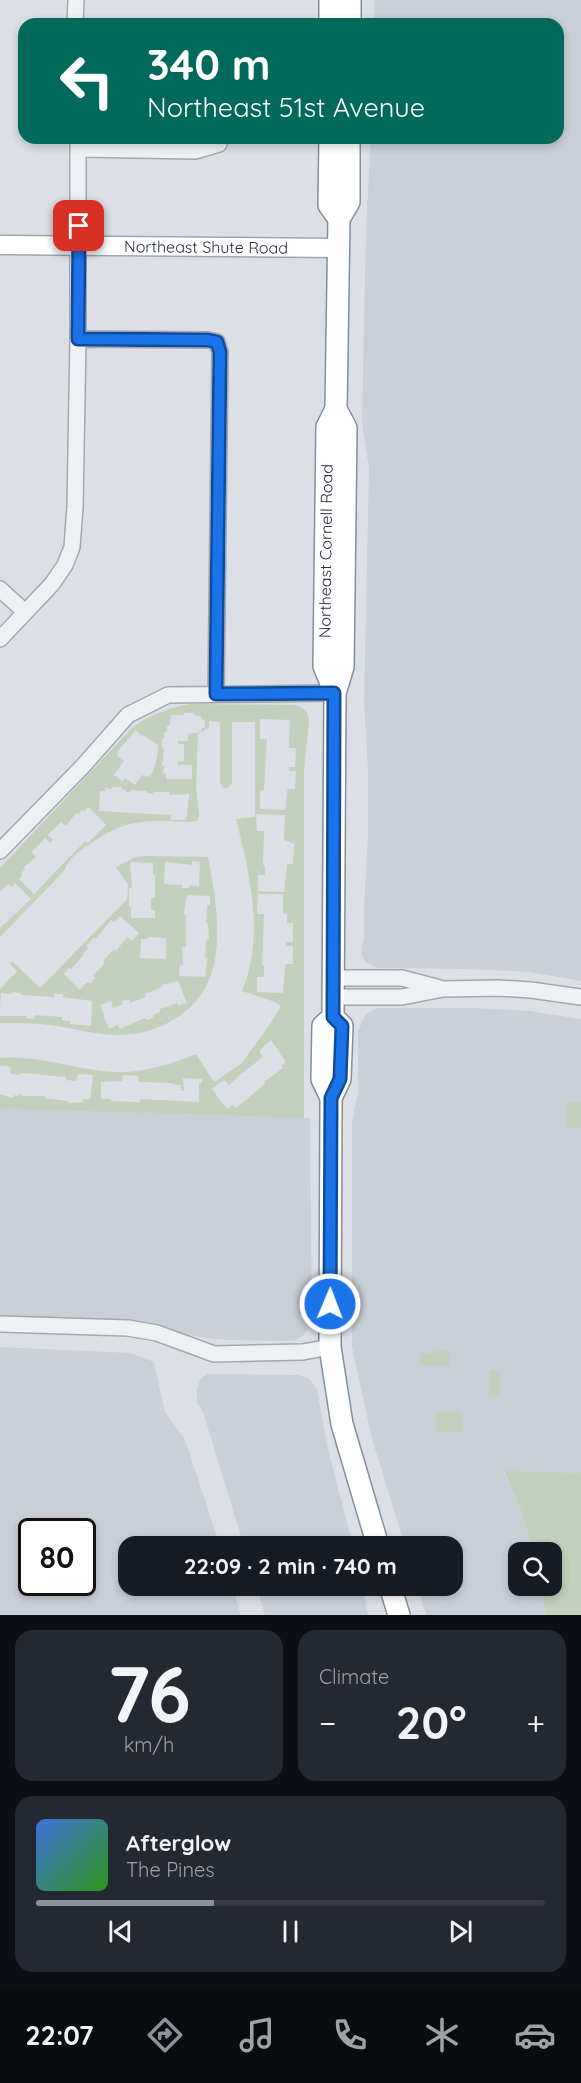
<!DOCTYPE html>
<html lang="en">
<head>
<meta charset="utf-8">
<style>
	body { margin:0; font-family:Quicksand,sans-serif; background:#242831; color:#f1f3f6; height:100vh; display:flex; flex-direction:column; font-size:22px; white-space:nowrap }
	* { box-sizing:border-box; margin:0 }
	p { font-size:20px; color:#9ea1a6 }
	.icon { flex:none; width:33px; height:33px; fill:none; stroke:currentColor; stroke-width:2; stroke-linecap:round; stroke-linejoin:round }
	.map { position:relative; height:1615px; overflow:hidden }
	.side { display:flex; flex-direction:column; gap:15px; padding:15px; background:#0d0f14; flex:1 }
	.side>* { flex:none }
	.banner { position:absolute; left:18px; top:18px; width:546px; height:126px; border-radius:18px; box-shadow:0 3px 9px #0003; background:#00695c; color:#fff; overflow:hidden }
	.controls { position:absolute; left:508px; top:1542px; display:grid; gap:12px }
	.controls a { display:grid; place-items:center; width:54px; height:54px; border-radius:12px; background:#171b24; box-shadow:0 3px 9px #0003; font-size:30px }
	.speed { position:absolute; left:18px; top:1518px; display:flex; gap:12px; font-size:30px; font-weight:700; text-align:center }
	.speed>* { display:grid; place-content:center; width:78px; height:78px; border-radius:50%; background:#171b24; box-shadow:0 3px 9px #0003; line-height:1 }
	.speed .limit { border:3px solid #111; border-radius:9px; background:#fff; color:#111 }
	.pin { position:absolute; display:grid; place-items:center; width:51px; height:51px; color:#fff; margin:-26px; border-radius:12px; box-shadow:0 3px 9px #0006 }
	.me { position:absolute; width:66px; margin:-33px; rotate:1deg; stroke-linejoin:round; filter:drop-shadow(0 0 4px #0008) }
	.turn { display:flex; align-items:center; gap:21px; height:126px; padding:0 30px; font-size:27px }
	.turn .icon { width:78px; height:78px; stroke-width:2.5 }
	.turn b { display:block; font-size:42px; line-height:51px }
	.big { font-size:45px; font-weight:700; line-height:1.1 }
	.side .tile { flex:1; display:flex; flex-direction:column; justify-content:center; gap:9px; min-width:0; padding:0 21px; border-radius:18px; background:#242831 }
	.side .dial { align-items:center; gap:0 }
	.dial b { font-size:78px; line-height:1 }
	.song { display:flex; align-items:center; gap:18px }
	.cover { width:72px; height:72px; border-radius:9px; background:linear-gradient(135deg,hsl(220 70% 55%),hsl(110 70% 35%)) }
	.played { height:6px; border-radius:3px; background:linear-gradient(90deg,#8c9099 35%,#363941 35%) }
	.keys { display:flex; justify-content:space-around; direction:ltr }
	.heat { display:flex; justify-content:space-between; align-items:center; font-size:33px; direction:ltr }
	.side .tiles { flex:1; display:grid; gap:15px; grid-template-columns:1fr 1fr }
	.tile:last-child { grid-column:span 2 }
	.trip { position:absolute; left:118px; top:1536px; width:345px; height:60px; border-radius:18px; background:#171b24; box-shadow:0 3px 9px #0003; font-weight:700; line-height:60px; text-align:center }
	.dock { display:flex; height:96px; justify-content:space-around; align-items:center; background:#090b0e; color:#9ea1a6 }
	.dock .icon { width:42px; height:42px }
	.dock .active { color:#8c9099 }
	.dock b { font-size:27px; color:#f1f3f6 }
	.map>svg:first-child { display:block }
	.built { fill:#cad0d8; fill-rule:evenodd }
	.green { fill:#c3d0bd; fill-rule:evenodd }
	.lines { fill:none; stroke-linecap:round; stroke-linejoin:round }
	.minor-casing { stroke:#a2a7b0; stroke-width:18 }
	.major-casing { stroke:#9ba6b1; stroke-width:21 }
	.highway-casing { stroke:#838f9c; stroke-width:24 }
	.minor { stroke:#eef1f4; stroke-width:15 }
	.major { stroke:#fff; stroke-width:18 }
	.highway { stroke:#fff; stroke-width:21 }
	.route-casing { stroke:#114b97; stroke-width:15 }
	.route { stroke:#1a73e8; stroke-width:10 }
	.labels { text-anchor:middle; dominant-baseline:central; stroke-width:5; stroke-linejoin:round; paint-order:stroke }
	.street-label { font-size:16px; fill:#262f3c; stroke:#ebeff4 }
</style>
</head>
<body>
<div class="map">
<svg width="581" height="1615" viewBox="0 0 581 1615">
	<rect width="100%" height="100%" fill="#dce0e6"/>
	<!-- built -->
	<path class="built" d="M374,0H581V981L530,972L464,969L378,968L365,962L362,954L361,947L364,941V907L368,833V770L364,702L369,469L362,422L366,228L371,138H558V24H374Z
		M378,1008H475L529,1011L581,1019V1473L504,1472L521,1510L533,1552H519V1586H540L546,1615H426L417,1586H453V1546H405L372,1439L352,1347V1122L358,1093V1031L366,1014Z
		M0,1109L310,1118L312,1320L304,1335L296,1340L286,1341L228,1340L198,1337L150,1325L0,1318Z
		M0,1347L131,1353L154,1362L165,1412L185,1440L220,1546H129V1586H232L241,1615H0ZM32,1532H82V1582H32Z
		M208,1374L298,1375L310,1379L317,1390L328,1449L353,1546H244L203,1412L197,1403V1388L201,1378Z
		M256,1586H362L368,1615H265Z"/>
	<!-- green -->
	<path class="green" d="M192,704L293,705C304,707 308,711 309,721L304,772V1118L0,1109V1094L13,1098L14,1095L19,1096V1093L23,1096H45V1098L68,1101V1103L82,1102L83,1099H90L93,1075L78,1074L76,1081L66,1080V1077L21,1073L20,1075L10,1074L11,1067L0,1066V1058C42,1054 82,1073 124,1072C149,1071 174,1063 196,1054L214,1082L241,1064L268,1027L281,1006L272,1001L242,991C265,935 250,876 236,819L255,817V722H232V783L228,788H223L220,782V722L209,721V728L198,734L196,787L199,816L197,821C188,823 178,821 169,821C132,820 117,825 87,846C78,852 68,859 65,870L0,937V928L31,899L15,883L12,887L9,884L0,891V868L131,729C150,714 168,708 192,704ZM184,713H194V715L201,716V719L205,720V728H201V732L188,734V741H178V744H184V761L178,762V765H192V779H166V774L163,773L164,766H162L164,749L162,748V739L164,738V732L167,731V726H170L171,715H184ZM260,719L290,720L289,748H296L295,767H289V771H296L295,789H288L287,791L285,810L260,809V791L264,790L267,739H260ZM136,730L142,736L143,735L158,745C158,756 156,765 151,775L147,777L142,775L135,785L125,778L122,781L114,775L124,761L118,757L117,752ZM112,787H122V789L126,790V792H130L131,790L146,791L147,793L153,794V792H169V795L189,794L187,816L185,820H171V815L99,811L100,791H105V788L112,789ZM88,807L106,825L88,843L85,841L34,894L19,879L22,875L21,873L25,869L24,867L36,857L32,852L45,838L50,843L53,840L48,835L61,822L66,826L76,813L78,814L82,810L84,812ZM256,814L285,815L284,840L294,844L293,864H287L284,892L258,891V875H265V866L263,865L264,831H257ZM258,894H283V913L287,914V923H293V942H286V946H293V964H286L285,966L283,993L257,992V977H264V966L262,965L264,914H257ZM271,1040L286,1062L281,1066L283,1068L264,1082L265,1084L236,1108L233,1105L227,1109L212,1089L224,1080L229,1085L237,1078V1077L263,1057L259,1051ZM123,1075L138,1076L139,1082L172,1083L173,1084L181,1085V1091H184L183,1078L202,1079V1083H199V1102L140,1099V1102L111,1101V1099H101V1082L122,1081Z
		M146,856L207,857L209,861C218,914 231,982 178,1017C159,1029 141,1035 118,1035C95,1035 73,1028 50,1025C34,1023 17,1023 0,1023V1016H26V1018L34,1019L35,1015L62,1017V1020L70,1021V1024L91,1026L92,1001L63,997V994H54V997L21,995V993L12,992L11,994L1,993L0,1007V989L17,971L10,964L12,961L40,988L127,899L128,885L116,867L136,857ZM192,861L200,862L199,886L189,885V888H182V885L164,884L165,862L192,865ZM130,862L153,863V874L155,875V898H151V910H155V918H131V907L129,906V888H132ZM187,895L210,896V905H207L206,923H208L209,939L206,940L205,958L207,959L205,977L179,976L180,965H183L182,947H186V915L184,914ZM120,916L139,933L132,941L127,937L116,951L114,949L103,961L105,963L93,976L95,978L90,984L87,982L80,990L64,974L69,968L71,969L84,955L83,954L88,948L86,946L94,937L96,939L111,920L114,922ZM148,937L166,938V959L140,958L141,939H148ZM178,981L187,1003L178,1006L177,1003L160,1009V1012L153,1015V1018L146,1020L145,1018L120,1029L118,1025L109,1029L100,1005L111,1001L113,1008L123,1004L122,1001L129,999L130,1003L146,997L145,994L162,987L161,985Z
		M567,1102L581,1103V1128H566Z
		M433,1351H450V1366L419,1365L420,1353H432Z
		M490,1370H500L499,1397H489Z
		M437,1412H460L463,1415L462,1431L438,1433L436,1431Z
		M504,1471L581,1473V1615H546L540,1586H552V1552H533L521,1510Z"/>
	<g class="lines">
		<!-- minor casing -->
		<g class="minor-casing">
			<path id="minor" d="M75,24L76,0
				M79,149L195,151L219,144
				M78,339L208,340L217,342L220,352L216,694
				M0,589L25,612
				M0,639L52,584L65,565L72,547L75,507L78,339V138
				M0,851L83,766L128,715L168,695L335,693
				M333,978H402L440,988
				M333,997H402L443,989L498,988L531,990L581,997
				M0,1324L128,1328L157,1333L214,1354L303,1352L330,1347"/>
		</g>
		<!-- major casing -->
		<g class="major-casing">
			<g id="major">
				<path id="s1" d="M0,245L338,248"/>
			</g>
		</g>
		<!-- highway casing -->
		<g class="highway-casing">
			<g id="highway">
				<path d="M330,0V24"/>
				<path d="M350,24V0"/>
				<path d="M330,138L329,205L339,219"/>
				<path d="M349,138V202L339,219L336,409L346,428L343,667L335,693L333,1017L323,1026L322,1079L331,1098L330,1347L342,1424L378,1546"/>
				<path id="s2" d="M335,693L324,666L327,427L336,409"/>
				<path d="M331,1098L340,1079L342,1026L333,1017"/>
				<path d="M390,1586L399,1615"/>
			</g>
		</g>
		<!-- minor -->
		<use href="#minor" class="minor"/>
		<!-- major -->
		<use href="#major" class="major"/>
		<!-- highway -->
		<use href="#highway" class="highway"/>
	</g>
	<g class="lines">
		<!-- route casing -->
		<g class="route-casing">
			<path id="route" d="M79,226L78,339L208,340L217,342L220,352L216,694L334,693L333,1017L342,1026L340,1079L331,1098L330,1304"/>
		</g>
		<!-- route -->
		<use href="#route" class="route"/>
	</g>
	<g class="labels">
		<!-- street labels -->
		<g class="street-label">
			<text stroke="none"><textPath href="#s1" startOffset="206">Northeast Shute Road</textPath></text>
			<text stroke="none"><textPath href="#s2" startOffset="144">Northeast Cornell Road</textPath></text>
		</g>
	</g>
</svg>
<div class="controls">
<a><svg class="icon" aria-label="search" viewBox="0 0 24 24"><circle cx="10" cy="10" r="6"/><path d="M15 15l6 6"/></svg></a>
</div>
<div class="speed"><div class="limit">80</div></div>
<div class="pin" style="left:79px;top:226px;background:#d93025"><svg class="icon" aria-label="arrive" viewBox="0 0 24 24"><path d="M6 21V4h12l-3 4 3 4H6"/></svg></div>
<svg class="me" style="left:330px;top:1304px" viewBox="-20 -20 40 40"><circle r="17" fill="#1a73e8" stroke="#fff" stroke-width="3"/><path d="M0-11L8 9 0 5-8 9z" fill="#fff"/></svg>
<div class="trip">22:09 · 2 min · 740 m</div>
<div class="banner">
<div class="turn"><svg class="icon" aria-label="left" viewBox="0 0 24 24"><path d="M17 20v-9H6M10 6l-5 5 5 5"/></svg><div><b>340 m</b>Northeast 51st Avenue</div></div>
</div>
</div>
<section class="side">
<div class="tiles">
<div class="tile dial"><b>76</b><p>km/h</p></div>
<div class="tile"><p>Climate</p>
<div class="heat"><a>−</a><b class="big">20°</b><a>+</a></div>
</div>
<div class="tile">
<div class="song"><i class="cover"></i><div><b>Afterglow</b><p>The Pines</p></div></div>
<div class="played"></div>
<div class="keys"><svg class="icon" aria-label="previous" viewBox="0 0 24 24"><path d="M18 5L8 12l10 7zM5 5v14"/></svg><svg class="icon" aria-label="pause" viewBox="0 0 24 24"><path d="M8 5v14M16 5v14"/></svg><svg class="icon" aria-label="next" viewBox="0 0 24 24"><path d="M6 5l10 7-10 7zM19 5v14"/></svg></div>
</div>
</div>
</section>
<nav class="dock">
<b>22:07</b>
<svg class="icon active" aria-label="directions" viewBox="0 0 24 24"><path d="M12 3l9 9-9 9-9-9zM9 14v-3h6M13 9l2 2-2 2"/></svg>
<svg class="icon" aria-label="music" viewBox="0 0 24 24"><path d="M9 18V5l10-2v13"/><circle cx="6" cy="18" r="3"/><circle cx="16" cy="16" r="3"/></svg>
<svg class="icon" aria-label="phone" viewBox="0 0 24 24"><path d="M5 4h4l2 5-3 2q2 4 5 5l2-3 5 2v4C11 20 4 13 5 4z"/></svg>
<svg class="icon" aria-label="climate" viewBox="0 0 24 24"><path d="M12 3v18M4 7l16 10M4 17L20 7"/></svg>
<svg class="icon" aria-label="car" viewBox="0 0 24 24"><path d="M5 17H2v-5l4-1 3-4h7l3 4 3 1v5h-3M9 17h6M6 11h13"/><circle cx="7" cy="17" r="2"/><circle cx="17" cy="17" r="2"/></svg>
</nav>
</body>
</html>
